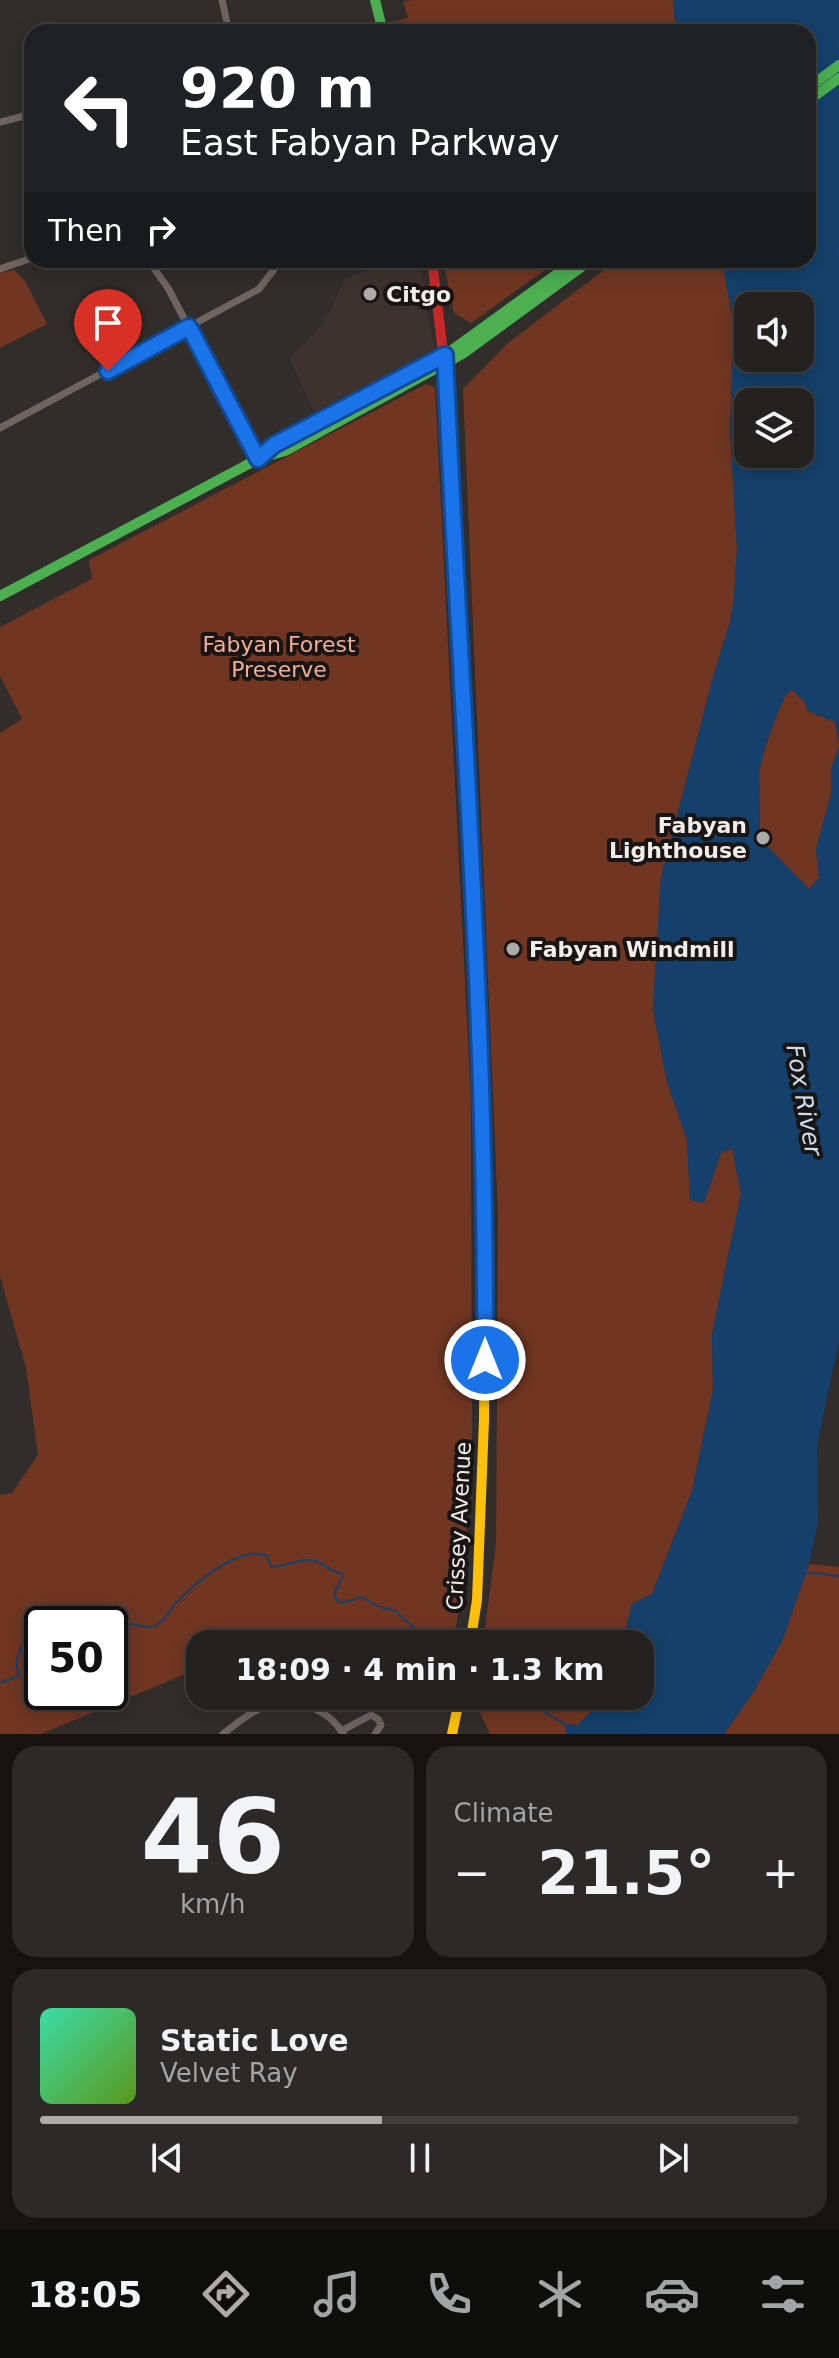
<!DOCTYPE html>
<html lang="en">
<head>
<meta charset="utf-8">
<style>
	body { margin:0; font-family:"DejaVu Sans",sans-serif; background:#2c2a29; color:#f1f3f6; height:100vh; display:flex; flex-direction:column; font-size:30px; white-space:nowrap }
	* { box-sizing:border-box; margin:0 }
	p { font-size:26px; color:#a3a4a5 }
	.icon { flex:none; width:44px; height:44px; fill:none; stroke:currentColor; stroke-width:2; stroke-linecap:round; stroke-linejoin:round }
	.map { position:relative; height:1734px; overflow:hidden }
	.details { display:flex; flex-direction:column; gap:12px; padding:12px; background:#141312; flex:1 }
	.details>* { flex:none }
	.top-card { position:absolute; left:24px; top:24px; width:792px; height:244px; border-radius:24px; box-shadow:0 4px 20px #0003,0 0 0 2px #413f3e; background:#202124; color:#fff; overflow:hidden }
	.tools { position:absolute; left:734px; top:292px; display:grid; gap:16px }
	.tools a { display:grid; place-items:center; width:80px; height:80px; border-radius:16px; background:#242220; box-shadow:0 4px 20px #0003,0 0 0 2px #413f3e; font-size:40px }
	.speed { position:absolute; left:24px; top:1606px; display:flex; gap:16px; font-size:40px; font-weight:700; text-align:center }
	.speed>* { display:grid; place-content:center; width:104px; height:104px; border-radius:50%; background:#242220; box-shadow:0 4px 20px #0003,0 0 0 2px #413f3e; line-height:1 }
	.speed .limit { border:4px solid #111; border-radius:12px; background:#fff; color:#111 }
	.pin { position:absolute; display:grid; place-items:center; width:68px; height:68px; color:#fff; margin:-82px -34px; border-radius:50% 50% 50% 0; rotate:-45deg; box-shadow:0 0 8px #0007 }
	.pin .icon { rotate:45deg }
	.me { position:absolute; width:88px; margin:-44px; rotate:0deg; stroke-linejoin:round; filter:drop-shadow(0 0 6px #0008) }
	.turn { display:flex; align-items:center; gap:28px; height:168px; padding:0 24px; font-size:36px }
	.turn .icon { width:104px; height:104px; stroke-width:2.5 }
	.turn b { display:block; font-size:56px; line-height:68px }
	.then { display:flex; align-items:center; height:76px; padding:0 24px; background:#0003; gap:16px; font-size:30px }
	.big { font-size:60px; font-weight:700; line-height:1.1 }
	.details .widget { flex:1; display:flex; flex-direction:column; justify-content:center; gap:12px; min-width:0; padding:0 28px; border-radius:24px; background:#2c2a29 }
	.details .dial { align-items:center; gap:0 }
	.dial b { font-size:104px; line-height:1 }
	.song { display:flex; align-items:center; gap:24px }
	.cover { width:96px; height:96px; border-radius:12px; background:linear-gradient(135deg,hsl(160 70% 55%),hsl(90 70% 35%)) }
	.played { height:8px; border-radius:4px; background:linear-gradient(90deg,#adaaa8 45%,#413f3e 45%) }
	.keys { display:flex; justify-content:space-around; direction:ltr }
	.heat { display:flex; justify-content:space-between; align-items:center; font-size:44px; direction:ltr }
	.details .tiles { flex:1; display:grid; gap:12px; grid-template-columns:1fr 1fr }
	.widget:last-child { grid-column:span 2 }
	.trip { position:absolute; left:186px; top:1630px; width:468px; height:80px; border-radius:24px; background:#242220; box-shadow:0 4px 20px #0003,0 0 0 2px #413f3e; font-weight:700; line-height:80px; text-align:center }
	.tabs { display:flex; height:128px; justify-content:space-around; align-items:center; background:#0e0e0d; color:#a3a4a5 }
	.tabs .icon { width:56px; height:56px }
	.tabs .active { color:#adaaa8 }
	.tabs b { font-size:36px; color:#f1f3f6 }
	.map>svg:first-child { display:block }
	.built { fill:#3e322e }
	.green { fill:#703622; fill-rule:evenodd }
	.water { fill:#14406b; fill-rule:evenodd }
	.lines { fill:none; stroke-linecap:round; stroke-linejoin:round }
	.stream { stroke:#14406b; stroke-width:2 }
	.street { stroke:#706461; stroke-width:7 }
	.fast { stroke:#4caf50; stroke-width:10 }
	.slow { stroke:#ffc107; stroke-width:10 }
	.jam { stroke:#c62828; stroke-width:10 }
	.route-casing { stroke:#114b97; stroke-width:20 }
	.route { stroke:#1a73e8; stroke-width:14 }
	.poi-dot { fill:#adaaa8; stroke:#181514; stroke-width:3 }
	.labels { text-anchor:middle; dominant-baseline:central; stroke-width:8; stroke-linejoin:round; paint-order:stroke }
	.poi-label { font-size:22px; font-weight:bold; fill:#f1edeb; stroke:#181514; text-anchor:start }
	.park-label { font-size:22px; fill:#f3ad95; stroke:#181514 }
	.street-label { font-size:22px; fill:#f1edeb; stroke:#181514 }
	.water-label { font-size:24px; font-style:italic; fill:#cdddee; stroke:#181514 }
</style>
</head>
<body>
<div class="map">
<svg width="839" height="1734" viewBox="0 0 839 1734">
	<rect width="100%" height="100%" fill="#302d2b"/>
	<!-- built -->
	<path class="built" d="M398,260H420L434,351L314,412L289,358L325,321L345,278Z"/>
	<!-- green -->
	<path class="green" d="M412,0H673L676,32H394L392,22L408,18L403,2Z
		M443,260H559L471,323L454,313Z
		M617,260H722L734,326L730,429L737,549L734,597L730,622L714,674L661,877L653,1009L667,1082L687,1140L690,1200L704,1203L721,1153L733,1148L741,1194L712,1334L713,1390L692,1491L652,1594L632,1604L622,1644H483L496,1544L498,1215L463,389L508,343Z
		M14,270L25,281L47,324L0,348V273Z
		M426,384L435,387L471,1100L472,1436L463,1586L453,1644H200V1668L41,1734H0V1495L12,1493L38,1455L26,1368L0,1276V733L22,719L0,676V627L92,579L89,560ZM42,1624H110V1692H42Z
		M792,690L804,701L808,711L835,722L839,746L831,769V794L816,849L819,878L809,889L760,839L759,771L765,747L778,712L786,694Z
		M809,1564L839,1567V1734H724L754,1691L783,1639Z
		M476,1696H602L599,1703L578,1725H566V1734H490L475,1701Z"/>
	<!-- water -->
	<path class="water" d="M673,0H839V743L835,722L808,711L804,701L792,690L786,694L778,712L765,747L759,771L760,839L809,889L819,878L816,849L831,794V769L839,746V1341L817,1445L818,1523L809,1564L783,1639L754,1691L724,1734H566V1724L578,1725L599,1703L602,1696H640V1644H622L632,1604L652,1594L692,1491L713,1390L712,1334L741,1194L732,1148L721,1153L704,1203L690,1200L687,1140L667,1082L653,1009L661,877L714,674L730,622L734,597L737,549L730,429L734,326L722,260H808V32H676ZM748,306H800V358H748ZM748,402H800V454H748Z"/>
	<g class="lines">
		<!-- stream -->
		<path class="stream" d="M804,1572L839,1576
			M110,1652L114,1647L111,1637L114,1628L131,1624L147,1627L155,1626C165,1620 169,1612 176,1603C194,1584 240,1544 267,1556L271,1567C285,1567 304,1556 318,1562C326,1565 330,1572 341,1573L343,1576L334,1593L337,1600L343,1603L362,1597L377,1606L395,1611L420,1633L426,1644
			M0,1683L19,1676L16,1662L24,1639H32L42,1652
			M518,1696L568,1726"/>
		<!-- street -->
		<path class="street" d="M222,0L229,32
			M0,122L32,114
			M148,260L168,288L258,459
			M0,269L32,258
			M0,428L259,289L275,268L276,260
			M341,1731L371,1715L378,1719L381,1725L375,1734
			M223,1734C253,1710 276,1692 315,1709C326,1714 337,1723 343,1734"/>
		<!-- fast -->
		<path class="fast" d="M375,0L383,32
			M808,88L839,65
			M808,101L839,78
			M263,455L274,445L445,355L576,260
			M0,596L258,459L285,451L464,353L591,260
			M460,666L485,1212V1268"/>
		<!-- slow -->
		<path class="slow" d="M470,1644L477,1600L484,1420L485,1268
			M452,1734L460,1696"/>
		<!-- jam -->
		<path class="jam" d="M432,260L447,387L460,666"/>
	</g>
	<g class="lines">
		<!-- route casing -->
		<g class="route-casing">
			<path id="route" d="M108,371L189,327L258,459L274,445L445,355C460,690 487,1025 485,1360"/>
		</g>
		<!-- route -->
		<use href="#route" class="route"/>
	</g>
	<!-- markers -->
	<g class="poi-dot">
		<circle cx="370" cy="294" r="8"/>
		<circle cx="763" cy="838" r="8"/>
		<circle cx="513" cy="949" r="8"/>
	</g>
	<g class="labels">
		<!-- poi labels -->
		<g class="poi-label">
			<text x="386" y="294">Citgo</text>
			<text x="747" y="825" text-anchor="end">Fabyan<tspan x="747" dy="25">Lighthouse</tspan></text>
			<text x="529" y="949">Fabyan Windmill</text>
		</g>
		<!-- park labels -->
		<g class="park-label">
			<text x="279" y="644">Fabyan Forest<tspan x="279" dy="25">Preserve</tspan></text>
		</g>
		<!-- street labels -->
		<g class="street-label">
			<text transform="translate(459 1526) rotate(-87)">Crissey Avenue</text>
		</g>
		<!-- water labels -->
		<g class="water-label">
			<text transform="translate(804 1100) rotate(80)">Fox River</text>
		</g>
	</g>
</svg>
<div class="tools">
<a><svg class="icon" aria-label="sound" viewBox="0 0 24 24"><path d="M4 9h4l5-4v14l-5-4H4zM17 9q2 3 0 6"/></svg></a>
<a><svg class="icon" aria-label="layers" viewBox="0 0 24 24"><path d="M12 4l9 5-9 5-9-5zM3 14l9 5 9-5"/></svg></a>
</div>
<div class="speed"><div class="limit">50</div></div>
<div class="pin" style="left:108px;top:371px;background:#d93025"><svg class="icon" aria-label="arrive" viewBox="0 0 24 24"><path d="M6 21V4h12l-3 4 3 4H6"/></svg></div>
<svg class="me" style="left:485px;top:1360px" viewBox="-20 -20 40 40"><circle r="17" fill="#1a73e8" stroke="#fff" stroke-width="3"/><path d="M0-11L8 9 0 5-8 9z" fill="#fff"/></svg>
<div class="trip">18:09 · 4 min · 1.3 km</div>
<div class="top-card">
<div class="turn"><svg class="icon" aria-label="left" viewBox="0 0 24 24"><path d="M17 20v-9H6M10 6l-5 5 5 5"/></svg><div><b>920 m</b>East Fabyan Parkway</div></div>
<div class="then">Then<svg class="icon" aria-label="right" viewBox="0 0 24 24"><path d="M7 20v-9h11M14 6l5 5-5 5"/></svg></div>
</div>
</div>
<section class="details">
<div class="tiles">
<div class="widget dial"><b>46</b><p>km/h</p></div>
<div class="widget"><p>Climate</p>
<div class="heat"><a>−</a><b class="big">21.5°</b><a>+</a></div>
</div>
<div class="widget">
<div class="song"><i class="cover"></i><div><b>Static Love</b><p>Velvet Ray</p></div></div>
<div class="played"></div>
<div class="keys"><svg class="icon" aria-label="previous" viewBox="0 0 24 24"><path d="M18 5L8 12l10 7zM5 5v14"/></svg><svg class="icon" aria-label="pause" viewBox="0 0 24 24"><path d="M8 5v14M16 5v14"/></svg><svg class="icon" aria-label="next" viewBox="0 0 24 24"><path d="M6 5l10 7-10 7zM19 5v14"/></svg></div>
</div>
</div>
</section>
<nav class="tabs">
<b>18:05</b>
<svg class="icon active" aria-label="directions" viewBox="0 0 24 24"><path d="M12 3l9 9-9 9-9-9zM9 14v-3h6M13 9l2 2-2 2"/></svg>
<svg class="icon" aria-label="music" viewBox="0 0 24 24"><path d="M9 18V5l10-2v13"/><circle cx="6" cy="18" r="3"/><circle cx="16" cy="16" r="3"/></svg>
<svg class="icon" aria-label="phone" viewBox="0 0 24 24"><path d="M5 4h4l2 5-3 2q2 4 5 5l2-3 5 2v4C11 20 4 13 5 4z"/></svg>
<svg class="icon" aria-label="climate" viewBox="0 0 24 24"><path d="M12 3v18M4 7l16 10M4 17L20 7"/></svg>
<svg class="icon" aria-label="car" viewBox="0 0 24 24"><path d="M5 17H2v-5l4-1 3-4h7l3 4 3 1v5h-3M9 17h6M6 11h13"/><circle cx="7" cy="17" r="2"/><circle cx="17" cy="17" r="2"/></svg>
<svg class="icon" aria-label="filters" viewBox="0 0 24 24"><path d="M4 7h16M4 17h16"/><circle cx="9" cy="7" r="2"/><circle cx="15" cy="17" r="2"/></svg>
</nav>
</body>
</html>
